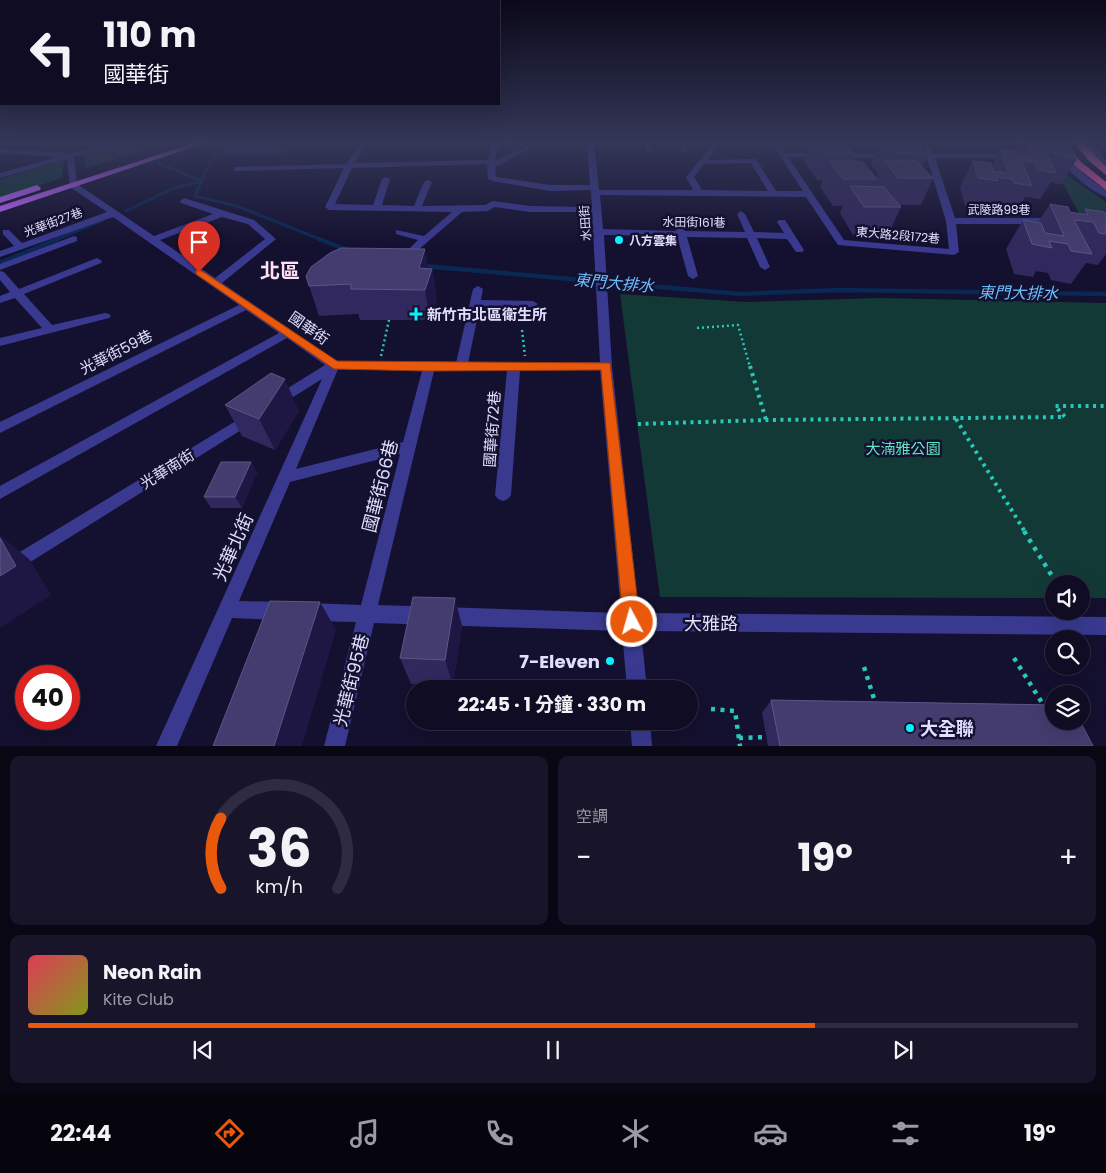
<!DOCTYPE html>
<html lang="zh-TW">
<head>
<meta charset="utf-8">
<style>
	body { margin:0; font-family:Poppins,"Noto Sans TC",sans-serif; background:#18152b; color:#f1f3f6; height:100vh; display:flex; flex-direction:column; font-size:19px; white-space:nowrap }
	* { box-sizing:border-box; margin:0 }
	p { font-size:16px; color:#9b9ba6 }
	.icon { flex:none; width:28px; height:28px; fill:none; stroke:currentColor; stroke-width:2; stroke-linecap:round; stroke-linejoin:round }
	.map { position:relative; height:746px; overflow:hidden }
	.drawer { display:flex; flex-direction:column; gap:10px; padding:10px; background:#080713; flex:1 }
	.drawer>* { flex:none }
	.hud { position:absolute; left:0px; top:0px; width:500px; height:105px; box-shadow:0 5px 20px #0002,0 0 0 1px #2f2c41; background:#0f0c23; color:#f1f3f6; overflow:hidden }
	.fabs { position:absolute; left:1045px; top:575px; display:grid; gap:10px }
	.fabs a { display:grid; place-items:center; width:45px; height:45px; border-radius:50%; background:#0f0c23; box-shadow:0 5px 20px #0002,0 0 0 1px #2f2c41; font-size:25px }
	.speed { position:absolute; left:15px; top:665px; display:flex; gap:10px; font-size:25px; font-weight:700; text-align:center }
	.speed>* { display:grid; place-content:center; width:65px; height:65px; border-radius:50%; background:#0f0c23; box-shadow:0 5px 20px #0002,0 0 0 1px #2f2c41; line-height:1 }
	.speed .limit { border:8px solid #d22; background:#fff; color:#111 }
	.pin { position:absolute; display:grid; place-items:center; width:42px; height:42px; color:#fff; margin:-51px -21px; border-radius:50% 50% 50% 0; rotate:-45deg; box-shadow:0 0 5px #0007 }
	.pin .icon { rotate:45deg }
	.me { position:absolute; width:55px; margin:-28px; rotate:354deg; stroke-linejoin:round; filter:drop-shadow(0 0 4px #0008) }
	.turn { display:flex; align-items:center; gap:18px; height:105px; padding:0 20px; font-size:22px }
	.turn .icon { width:65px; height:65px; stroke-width:2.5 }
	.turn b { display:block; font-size:35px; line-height:42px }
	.big { font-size:38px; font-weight:700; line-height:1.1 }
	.drawer .widget { flex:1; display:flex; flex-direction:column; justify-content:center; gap:8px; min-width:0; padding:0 18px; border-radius:10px; background:#18152b }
	.drawer .dial { align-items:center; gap:0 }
	.dial svg { height:130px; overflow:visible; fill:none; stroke:#2f2c41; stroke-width:7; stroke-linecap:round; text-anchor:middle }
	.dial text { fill:#f1f3f6; stroke:none }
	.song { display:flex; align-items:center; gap:15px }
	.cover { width:60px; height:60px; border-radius:8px; background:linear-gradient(135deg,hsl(350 70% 55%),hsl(70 70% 35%)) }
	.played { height:5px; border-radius:2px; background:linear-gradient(90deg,#ea580c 75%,#2f2c41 75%) }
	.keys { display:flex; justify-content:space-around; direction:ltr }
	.heat { display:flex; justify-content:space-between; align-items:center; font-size:28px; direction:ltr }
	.drawer .tiles { flex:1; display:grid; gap:10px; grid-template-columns:1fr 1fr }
	.widget:last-child { grid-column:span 2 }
	.trip { position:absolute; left:406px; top:680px; width:292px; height:50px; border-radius:25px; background:#0f0c23; box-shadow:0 5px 20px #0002,0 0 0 1px #2f2c41; font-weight:700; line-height:50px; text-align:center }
	.menu { display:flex; height:80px; justify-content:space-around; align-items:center; background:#06050e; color:#9b9ba6 }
	.menu .icon { width:35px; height:35px }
	.menu .current { color:#ea580c }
	.menu b { font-size:22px; color:#f1f3f6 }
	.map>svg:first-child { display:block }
	.green { fill:#133936 }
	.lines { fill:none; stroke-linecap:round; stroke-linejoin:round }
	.stream-far1 { stroke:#0a2854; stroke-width:3 }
	.stream { stroke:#0a2854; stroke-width:4.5 }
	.path-far2 { stroke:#29c8b8; stroke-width:2.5; stroke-dasharray:2 3; stroke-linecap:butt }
	.path-far1 { stroke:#29c8b8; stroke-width:4; stroke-dasharray:3 4.5; stroke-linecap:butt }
	.path { stroke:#29c8b8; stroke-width:4.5; stroke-dasharray:4 5.5; stroke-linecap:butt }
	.minor { fill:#393990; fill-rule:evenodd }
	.major { fill:#c065ff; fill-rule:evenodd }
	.highway { fill:#ff59af; fill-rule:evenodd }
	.wall { fill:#31295d }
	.shaded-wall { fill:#1e1743 }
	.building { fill:#443c6f; stroke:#5c5685 }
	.route { fill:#ea580c; stroke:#983908 }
	.poi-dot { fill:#0af0ff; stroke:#14102f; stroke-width:2 }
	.labels { text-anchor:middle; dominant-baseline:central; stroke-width:5; stroke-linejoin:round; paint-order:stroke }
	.far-street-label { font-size:12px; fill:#e0deff; stroke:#14102f }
	.far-poi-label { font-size:12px; font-weight:bold; fill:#e0deff; stroke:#14102f; text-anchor:start }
	.poi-label { font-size:15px; font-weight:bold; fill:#e0deff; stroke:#14102f; text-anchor:start }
	.street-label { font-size:15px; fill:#e0deff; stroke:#14102f }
	.park-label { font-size:15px; fill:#60e9c1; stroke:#14102f }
	.water-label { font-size:16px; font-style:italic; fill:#6cc0ff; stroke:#14102f }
	.near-street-label { font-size:18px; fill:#e0deff; stroke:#14102f }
	.near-poi-label { font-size:18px; font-weight:bold; fill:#e0deff; stroke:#14102f; text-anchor:end }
	.district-label { font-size:20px; font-weight:bold; fill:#ffe0f5; stroke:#14102f }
</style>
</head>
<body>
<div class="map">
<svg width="1106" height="746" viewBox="0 0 1106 746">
	<rect width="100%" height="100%" fill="#14102f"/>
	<!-- green -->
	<path class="green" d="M125,142H170L86,168L83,154Z
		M64,160L62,178L0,198V179Z
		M1051,161L1068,176L1106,202V217H1081Z
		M620,294L746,302L878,298L1106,303V598H1081V584H1054V598L660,597Z"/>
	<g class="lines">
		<!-- stream-far1 -->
		<path class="stream-far1" d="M225,142L210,162L195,196L237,206L322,240
			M158,163L201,181
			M126,211L174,188L202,181
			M55,240L103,220"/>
		<!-- stream -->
		<path class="stream" d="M319,239L350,251
			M0,263L58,239
			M424,266L740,294L838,290L1106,294"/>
		<!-- path-far2 -->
		<path class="path-far2" d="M697,328L738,325L750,367
			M522,330L525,356
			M381,356L389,320"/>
		<!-- path-far1 -->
		<path class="path-far1" d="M750,366L766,420
			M956,419L1025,532
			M638,424L766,420L1065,417L1055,406H1106"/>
		<!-- path -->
		<path class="path" d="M1024,531L1057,584
			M1014,658L1044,706
			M864,667L876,705
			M711,709L735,711L740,746
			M739,738L767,737"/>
		<!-- minor -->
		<path class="minor" d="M109,142H120L74,157L77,184L154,236L213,214L181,203L180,201L184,198L254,220L276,239L222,283L337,361L456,363L473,289L478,286L483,289L481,300L533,301L538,304L533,307L480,306L468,363L600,362L592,212H530L495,207L487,211L462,212L417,251L414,252L409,249L418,240L396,234V230L424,236L452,212L329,210L325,207L344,168L237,171H234V167L347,164L361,142H368L355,163L488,160L492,142H499L495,161L535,142H543L495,167L496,177L551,185H590L587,142H594L599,190H693L686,177L714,142H721L708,160L756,159L776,191H803L771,142H777L785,153L891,154H894V158L788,157L844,240L949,249L946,221L927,158L919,156L926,154L924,142H930L933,154H1016V158H935L955,218H1056L1061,221L1056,224H956L959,252L954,255L838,245L806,197L600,195L603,229L676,231L672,218L677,215L682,218L685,231L745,232L737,214L741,211L745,214L754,232L784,233L777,222L779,220H785L804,250L802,252H796L787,239L757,238L770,267L765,270L760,267L747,238L687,237L698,276L693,279L688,276L677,236L604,235L612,366L639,613L1106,617V635L641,631L647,689H627L622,631L374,623L345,746H324L356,622L309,621L303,618L300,612L303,606L309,603L361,605L400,454L290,482L239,601L282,602L288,605L291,611L288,617L282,620L232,618L177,746H156L322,379L282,404H272L270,401L272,398L325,365L287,338L0,499V486L279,333L246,310L0,433V422L239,305L113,217L0,257V251L14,246L3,234V230H9L22,243L107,212L70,187L67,159L0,178V173L58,157L0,153V149L71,153ZM751,163L768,191L702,190L694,177L704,164ZM487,164L488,179L492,181L551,191L591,190L592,207L530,206L493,201L485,205L422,206L432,182L428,180L424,182L414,206L382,205L390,179L386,177L382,179L373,205L335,204L352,168ZM222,217L248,224L265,239L215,278L160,240ZM338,369L422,371L403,442L296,469ZM600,370L621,613L378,605L434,371H507L495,495L498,499L503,501L508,499L511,495L520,371Z
			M645,142H651L652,152H646Z
			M679,142H685L687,152H681Z
			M1048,142H1054C1068,162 1086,177 1106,190V197C1085,189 1057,161 1048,142Z
			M1083,142H1091L1106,160V167H1103Z
			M74,236L77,237V241L0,270V264Z
			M97,258L102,261L101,263L24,294L52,325L105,313L109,314L111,316L109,318L0,346V338L42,328L15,298L0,303V296L10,292L0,280V271L4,272L19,289Z
			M249,413L254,414L256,418L254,422L0,581V564Z
			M630,721H650L652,746H632Z"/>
		<!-- major -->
		<path class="major" d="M198,142H208L0,212V206Z
			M37,185L41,188L40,190L0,203V197Z"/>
		<!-- highway -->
		<path class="highway" d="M1057,142H1065L1081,162L1106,182V190L1075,166Z
			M1074,142H1082L1106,167V175L1088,160Z"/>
	</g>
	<!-- wall -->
	<path class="wall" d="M222,142H291L285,154L227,156L222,143Z
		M792,142H844L855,154L852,161L876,178L878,173L871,164L877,148L855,145V142H914L927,154L922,166L933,178L921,205H899L901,207L888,235H853L840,213L843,206H833L820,187L823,180H817L805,163L808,150H798Z
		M973,142H988L987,144L974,142Z
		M1022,142H1039L1041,146L1050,147L1053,142L1077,159L1061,185L1051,182L1040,199L1025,197L1016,213L998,211L997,206L985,205L983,208L965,206L960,187L973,161L992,166L1000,149L1016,152Z
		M1101,142H1106V146H1104Z
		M1050,204L1070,212L1082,214L1085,209L1106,215V254L1098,265L1086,263L1071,284L1051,280L1048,273L1036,271L1033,277L1014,274L1006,249L1023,220L1038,222Z
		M429,269H432L437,299L430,320H360L358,314L319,316L306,276Z
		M225,405L299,411L275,450L242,436Z
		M251,462L257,473L242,508H211L204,497Z
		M462,626L453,685L411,684L400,658Z
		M771,700L1093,746H768L762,713Z"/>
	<!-- shaded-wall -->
	<path class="shaded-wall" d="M281,142H291L285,154Z
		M425,249L430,275L432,269L437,299L430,320L425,290L419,268Z
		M285,379L299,411L275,450L259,419Z
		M251,462L257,473L242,508L235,497Z
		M0,535L30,560L51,595L0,628Z
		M455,598L462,626L453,685L445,660Z
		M320,602L336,630L302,746H274Z"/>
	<!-- building -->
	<path class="building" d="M222,142H252L222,143Z
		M815,142H844L855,154H825Z
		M883,142H914L927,154L894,153Z
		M1025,142H1039L1041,146L1056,148L1053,142L1068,144L1077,159L1046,152L1056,173L1038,170L1034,162L1021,160L1032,186L1014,183L1012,179L996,177L998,181L978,178L973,161L991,163L993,171L1009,173L1000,149L1016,151L1017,154L1032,156Z
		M883,160L916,161L933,178H898Z
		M829,161H862L877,179H843Z
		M850,186L884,187L901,207H864Z
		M1050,204L1068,207L1070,212L1088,215L1085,209L1104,212L1106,215V234L1099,233L1093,222L1074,220L1092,254L1071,251L1068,244L1049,241L1052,248L1032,244L1023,220L1041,223L1045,233L1064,236Z
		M341,248L425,249L419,268L432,269L425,290L351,289V284L309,286L306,276L311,267L330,253Z
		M271,373L285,379L259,419L225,405Z
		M221,462H251L235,497H204Z
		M0,538L16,566L0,576Z
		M413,597L455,598L445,660L400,658Z
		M270,601L320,602L274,746H213Z
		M771,700L1054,705V721H1080L1093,746H780Z"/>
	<!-- sky -->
	<linearGradient id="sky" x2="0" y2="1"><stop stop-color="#0b091a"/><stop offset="0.58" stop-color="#343758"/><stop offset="1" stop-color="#343758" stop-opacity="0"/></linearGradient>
	<rect width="1106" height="246" fill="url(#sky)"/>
	<!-- route -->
	<path class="route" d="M199,269L337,361L610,363L640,622L637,628L632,630L626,628L623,622L601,370L428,371L334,369L196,274V270Z"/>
	<!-- markers -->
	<g class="poi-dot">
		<circle cx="619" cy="240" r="5"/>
		<path d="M413.5 306.5h5v5h5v5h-5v5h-5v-5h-5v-5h5z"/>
		<circle cx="610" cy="661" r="5"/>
		<circle cx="910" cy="728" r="5"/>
	</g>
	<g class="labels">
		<!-- far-street labels -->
		<g class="far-street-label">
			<text x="999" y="209">武陵路98巷</text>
			<text transform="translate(53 222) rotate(-20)">光華街27巷</text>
			<text transform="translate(694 222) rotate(1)">水田街161巷</text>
			<text transform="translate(585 223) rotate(-94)">水田街</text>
			<text transform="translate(898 235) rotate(5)">東大路2段172巷</text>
		</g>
		<!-- far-poi labels -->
		<g class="far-poi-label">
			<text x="629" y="240">八方雲集</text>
		</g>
		<!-- poi labels -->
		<g class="poi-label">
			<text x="427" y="314">新竹市北區衛生所</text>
		</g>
		<!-- street labels -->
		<g class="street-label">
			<text transform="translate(309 328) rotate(35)">國華街</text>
			<text transform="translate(116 352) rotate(-27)">光華街59巷</text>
			<text transform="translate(492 429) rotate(-86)">國華街72巷</text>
			<text transform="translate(167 469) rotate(-32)">光華南街</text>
		</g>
		<!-- park labels -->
		<g class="park-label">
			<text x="903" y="448">大湳雅公園</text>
		</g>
		<!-- water labels -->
		<g class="water-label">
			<text transform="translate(614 283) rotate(5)">東門大排水</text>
			<text transform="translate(1018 293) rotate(1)">東門大排水</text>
		</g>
		<!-- near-street labels -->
		<g class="near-street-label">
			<text transform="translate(380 486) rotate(-76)">國華街66巷</text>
			<text transform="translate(233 547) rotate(-66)">光華北街</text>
			<text x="711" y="623">大雅路</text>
			<text transform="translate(351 680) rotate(-76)">光華街95巷</text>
		</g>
		<!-- near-poi labels -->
		<g class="near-poi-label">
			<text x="600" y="661">7-Eleven</text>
			<text x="920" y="728" text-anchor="start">大全聯</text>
		</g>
		<!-- district labels -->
		<g class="district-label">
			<text x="280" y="271">北區</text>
		</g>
	</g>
</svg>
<div class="fabs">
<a><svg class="icon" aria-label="sound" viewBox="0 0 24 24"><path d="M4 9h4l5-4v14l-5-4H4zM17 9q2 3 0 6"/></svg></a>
<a><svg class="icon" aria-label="search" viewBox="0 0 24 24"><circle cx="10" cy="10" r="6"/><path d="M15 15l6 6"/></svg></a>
<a><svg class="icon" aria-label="layers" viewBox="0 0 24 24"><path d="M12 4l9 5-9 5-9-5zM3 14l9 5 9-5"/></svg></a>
</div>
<div class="speed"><div class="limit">40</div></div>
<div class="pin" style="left:199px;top:272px;background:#d93025"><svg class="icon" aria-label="arrive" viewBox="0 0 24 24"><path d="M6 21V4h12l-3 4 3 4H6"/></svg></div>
<svg class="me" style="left:632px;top:622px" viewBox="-20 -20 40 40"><circle r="17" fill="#ea580c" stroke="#fff" stroke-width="3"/><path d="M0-11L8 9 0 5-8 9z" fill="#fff"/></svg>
<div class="trip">22:45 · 1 分鐘 · 330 m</div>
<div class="hud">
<div class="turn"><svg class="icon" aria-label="left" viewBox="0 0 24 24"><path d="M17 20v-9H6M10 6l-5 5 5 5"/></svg><div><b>110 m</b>國華街</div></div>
</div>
</div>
<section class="drawer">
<div class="tiles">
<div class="widget dial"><svg viewBox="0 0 100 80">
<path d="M14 69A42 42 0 1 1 86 69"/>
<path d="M14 69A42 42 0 0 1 14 26" stroke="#ea580c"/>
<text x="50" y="56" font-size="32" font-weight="700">36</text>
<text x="50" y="72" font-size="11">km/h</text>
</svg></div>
<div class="widget"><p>空調</p>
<div class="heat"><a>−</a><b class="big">19°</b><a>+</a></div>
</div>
<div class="widget">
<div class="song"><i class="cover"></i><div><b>Neon Rain</b><p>Kite Club</p></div></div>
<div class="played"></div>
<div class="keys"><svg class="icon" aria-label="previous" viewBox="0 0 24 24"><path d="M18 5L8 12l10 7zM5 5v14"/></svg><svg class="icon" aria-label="pause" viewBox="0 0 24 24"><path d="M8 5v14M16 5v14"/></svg><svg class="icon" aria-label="next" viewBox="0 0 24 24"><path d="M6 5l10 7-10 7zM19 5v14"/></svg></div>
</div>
</div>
</section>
<nav class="menu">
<b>22:44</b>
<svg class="icon current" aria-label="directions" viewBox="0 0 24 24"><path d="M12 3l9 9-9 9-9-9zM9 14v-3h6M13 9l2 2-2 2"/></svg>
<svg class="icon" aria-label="music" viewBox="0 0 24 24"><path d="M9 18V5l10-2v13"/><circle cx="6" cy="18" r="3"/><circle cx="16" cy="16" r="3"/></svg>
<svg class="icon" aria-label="phone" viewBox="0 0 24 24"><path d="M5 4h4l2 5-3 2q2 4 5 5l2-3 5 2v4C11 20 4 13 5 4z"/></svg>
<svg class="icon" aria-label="climate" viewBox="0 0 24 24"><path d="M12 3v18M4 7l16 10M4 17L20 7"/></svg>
<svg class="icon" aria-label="car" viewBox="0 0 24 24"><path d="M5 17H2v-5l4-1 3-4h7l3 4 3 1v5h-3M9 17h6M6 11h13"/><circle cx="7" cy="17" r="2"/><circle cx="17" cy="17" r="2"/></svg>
<svg class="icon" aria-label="filters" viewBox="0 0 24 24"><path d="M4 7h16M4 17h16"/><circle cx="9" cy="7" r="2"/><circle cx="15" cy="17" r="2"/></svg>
<b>19°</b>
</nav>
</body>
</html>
